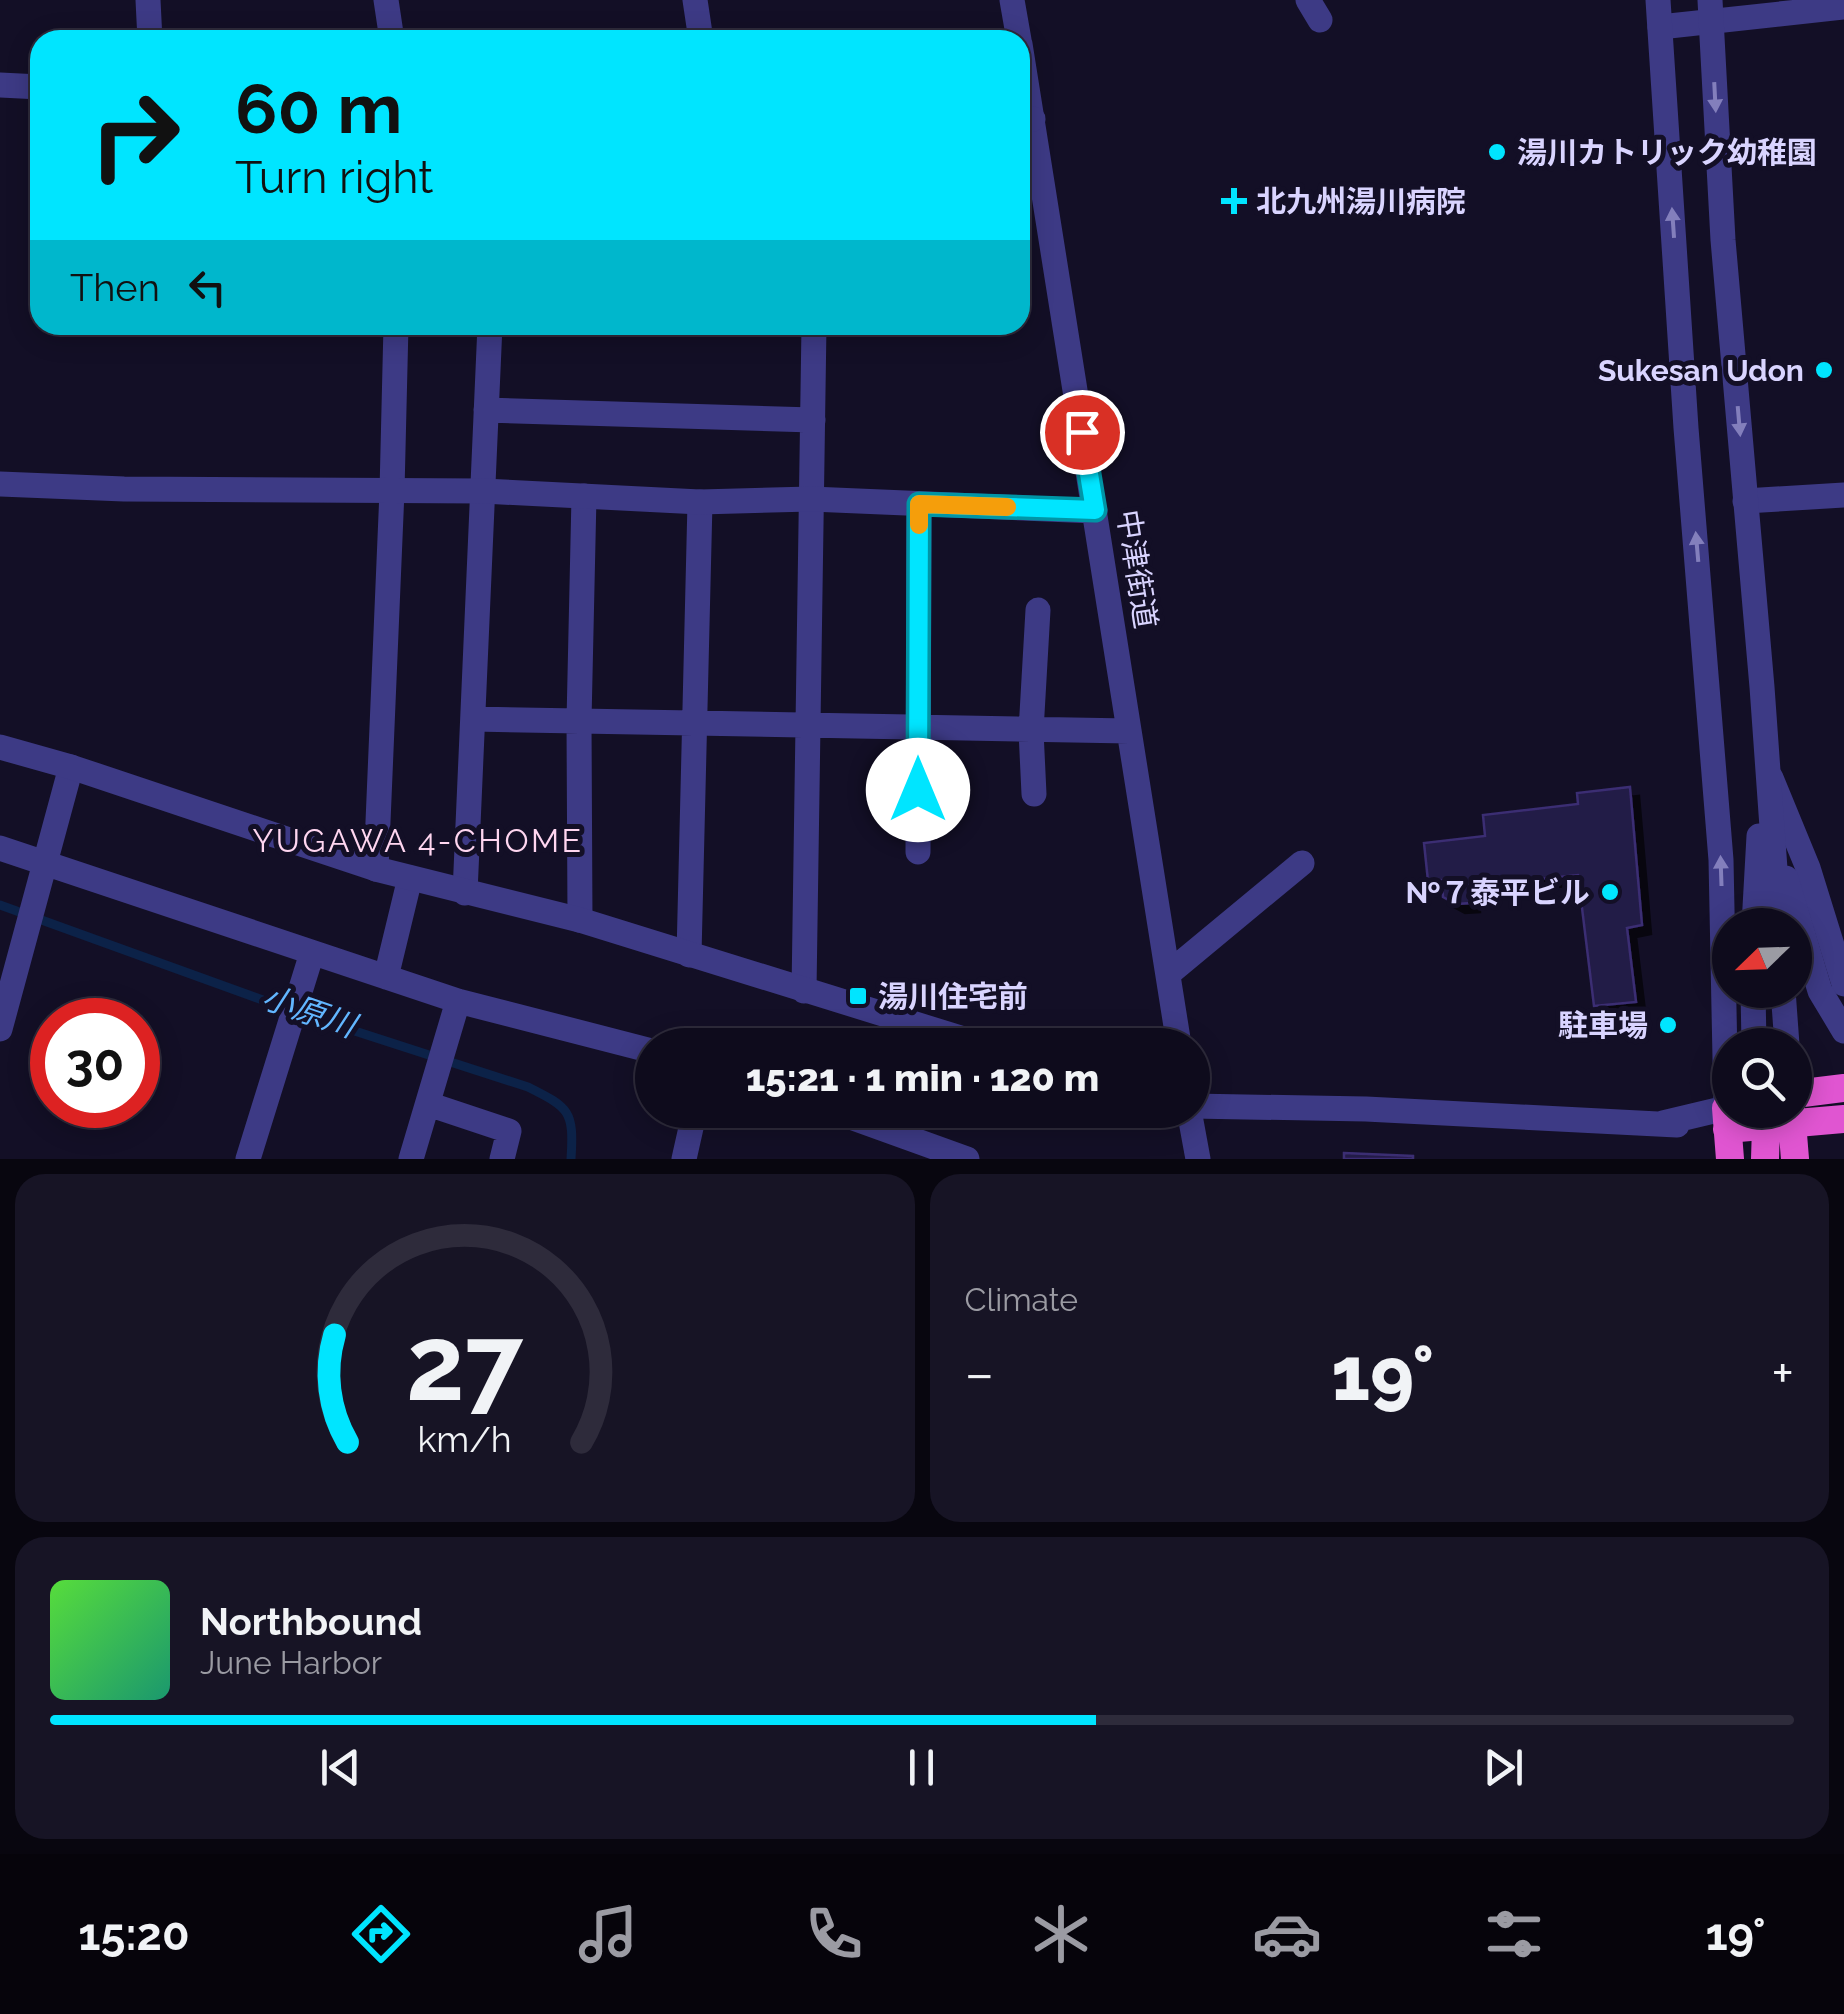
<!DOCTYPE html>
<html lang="en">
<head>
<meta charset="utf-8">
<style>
	body { margin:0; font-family:Raleway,"Noto Sans JP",sans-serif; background:#171425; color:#f1f3f6; height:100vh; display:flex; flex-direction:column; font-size:38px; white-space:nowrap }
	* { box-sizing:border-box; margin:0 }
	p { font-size:32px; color:#9b9ba3 }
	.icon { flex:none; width:55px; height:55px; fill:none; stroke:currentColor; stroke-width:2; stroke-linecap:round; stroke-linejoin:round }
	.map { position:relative; height:1159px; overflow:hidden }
	.drawer { display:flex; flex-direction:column; gap:15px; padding:15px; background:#08060f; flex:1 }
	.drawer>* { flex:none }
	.hud { position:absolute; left:30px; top:30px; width:1000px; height:305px; border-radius:30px; box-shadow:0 5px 25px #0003,0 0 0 2px #2e2b3b; background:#00e5ff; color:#111; overflow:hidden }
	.needle { width:65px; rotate:247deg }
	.tools { position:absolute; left:1712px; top:908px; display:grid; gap:20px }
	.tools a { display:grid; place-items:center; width:100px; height:100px; border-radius:50%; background:#0e0b1c; box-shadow:0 5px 25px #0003,0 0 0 2px #2e2b3b; font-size:50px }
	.speed { position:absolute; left:30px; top:998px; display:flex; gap:20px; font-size:50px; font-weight:700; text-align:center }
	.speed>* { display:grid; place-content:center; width:130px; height:130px; border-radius:50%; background:#0e0b1c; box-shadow:0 5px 25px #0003,0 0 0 2px #2e2b3b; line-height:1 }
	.speed .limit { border:15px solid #d22; background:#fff; color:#111 }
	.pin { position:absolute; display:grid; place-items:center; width:85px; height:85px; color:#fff; margin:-42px; border:5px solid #fff; border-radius:50%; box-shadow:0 2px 10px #0007 }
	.me { position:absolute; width:110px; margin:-55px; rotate:0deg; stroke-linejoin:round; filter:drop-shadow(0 0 8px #0008) }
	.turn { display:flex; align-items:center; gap:35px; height:210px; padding:0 40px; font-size:45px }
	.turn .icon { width:130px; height:130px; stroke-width:2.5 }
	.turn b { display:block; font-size:70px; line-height:85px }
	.then { display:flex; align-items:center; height:95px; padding:0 40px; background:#0003; gap:20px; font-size:38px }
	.big { font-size:75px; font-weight:800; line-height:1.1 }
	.drawer .tile { flex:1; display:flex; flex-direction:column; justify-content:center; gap:15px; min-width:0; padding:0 35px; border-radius:30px; background:#171425 }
	.drawer .dial { align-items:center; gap:0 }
	.dial svg { height:260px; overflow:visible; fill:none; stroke:#2e2b3b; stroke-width:7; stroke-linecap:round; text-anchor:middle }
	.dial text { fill:#f1f3f6; stroke:none }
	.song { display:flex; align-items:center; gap:30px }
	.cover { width:120px; height:120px; border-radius:15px; background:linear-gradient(135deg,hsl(110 70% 55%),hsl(160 70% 35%)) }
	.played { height:10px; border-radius:5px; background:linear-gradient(90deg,#00e5ff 60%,#2e2b3b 60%) }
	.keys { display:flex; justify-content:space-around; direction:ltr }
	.heat { display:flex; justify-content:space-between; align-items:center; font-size:55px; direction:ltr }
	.drawer .tiles { flex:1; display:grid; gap:15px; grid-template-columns:1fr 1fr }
	.tile:last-child { grid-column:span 2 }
	.trip { position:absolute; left:635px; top:1028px; width:575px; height:100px; border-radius:50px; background:#0e0b1c; box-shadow:0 5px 25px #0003,0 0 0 2px #2e2b3b; font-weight:800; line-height:100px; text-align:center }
	.menu { display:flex; height:160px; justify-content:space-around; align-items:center; background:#06040b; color:#9b9ba3 }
	.menu .icon { width:70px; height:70px }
	.menu .on { color:#00e5ff }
	.menu b { font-size:45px; color:#f1f3f6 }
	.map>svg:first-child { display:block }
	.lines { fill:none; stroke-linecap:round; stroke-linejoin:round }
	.stream { stroke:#0c2248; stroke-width:9 }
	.building { fill:#241b47; stroke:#3b2d73; stroke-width:2.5; filter:url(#shadow) }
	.minor { stroke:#3d3a85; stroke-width:25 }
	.tertiary { stroke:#3d3a85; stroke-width:25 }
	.trunk { stroke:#e055d1; stroke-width:28 }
	.oneway { fill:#837fbc }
	.route-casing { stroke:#0095a6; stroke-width:25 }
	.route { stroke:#00e5ff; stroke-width:18 }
	.slow { stroke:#f59e0b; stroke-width:18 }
	.poi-dot { fill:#00e5ff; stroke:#130f26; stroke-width:4 }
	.labels { text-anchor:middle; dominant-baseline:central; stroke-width:10; stroke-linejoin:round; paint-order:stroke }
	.poi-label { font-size:30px; font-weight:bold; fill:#d9d4ff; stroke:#130f26; text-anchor:start }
	.street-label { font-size:30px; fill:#d9d4ff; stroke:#130f26 }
	.neighbourhood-label { font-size:32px; letter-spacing:2.5px; fill:#ffd6f0; stroke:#130f26 }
	.water-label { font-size:32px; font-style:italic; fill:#62b6ff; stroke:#130f26 }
</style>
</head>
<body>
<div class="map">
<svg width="1844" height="1159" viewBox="0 0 1844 1159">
	<defs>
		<filter id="shadow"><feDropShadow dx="9" dy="9" stdDeviation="0" flood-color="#0009"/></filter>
	</defs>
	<rect width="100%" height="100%" fill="#130f26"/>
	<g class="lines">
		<!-- stream -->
		<path class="stream" d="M0,905L293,1011L528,1087C570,1108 574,1111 571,1159"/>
	</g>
	<!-- building -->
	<path class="building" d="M1630,787L1642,925L1627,928L1636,1002L1594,1006L1578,875L1470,886L1471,903L1456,904L1443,897L1442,880L1428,881L1424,843L1485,836L1483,815L1578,804L1577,793Z
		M1344,1153L1413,1156V1159H1344Z"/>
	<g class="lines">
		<!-- minor -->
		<path class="minor" d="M148,0L150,40
			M386,0L392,40
			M695,0L701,40
			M1012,0L1019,40
			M1308,0L1320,20
			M1660,27L1844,7
			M1020,44L1179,1045
			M486,410L813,420
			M1745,501L1844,495
			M473,719L1129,731
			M1771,778L1808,868L1844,984
			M1034,794L1031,731L1038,610
			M0,848L458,1001L652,1051
			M918,852L919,504
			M376,869L392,491L396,325
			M465,893L490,325
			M580,920L579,721L584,496
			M689,955L700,502
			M1168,974L1302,863
			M386,977L410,878
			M804,991L814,325
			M0,1029L71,767
			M428,1104L509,1131L502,1159
			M831,1110L967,1159
			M1189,1110L1198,1159
			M248,1159L312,953
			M411,1159L458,1001
			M684,1159L695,1110"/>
		<!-- tertiary -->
		<path class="tertiary" d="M1658,0L1686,428L1721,860L1726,1108L1663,1123
			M1710,0L1723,240L1762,687L1779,925
			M0,85L40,87
			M1020,118L1033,119
			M0,484L124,489L483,491L700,502L811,499L1095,511
			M0,747L71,767L376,869L580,920L983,1045
			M1786,878L1820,991L1844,1031
			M1754,925L1759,836
			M1753,990L1754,1045
			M1783,990L1787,1045
			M1192,1106L1366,1109L1677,1125"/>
		<!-- trunk -->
		<path class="trunk" d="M1795,1094L1844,1088
			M1791,1110L1795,1159
			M1727,1129L1844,1119
			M1730,1159L1726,1108L1730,1107
			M1765,1159L1766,1127L1773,1111"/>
	</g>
	<!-- one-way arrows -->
	<defs><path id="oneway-solid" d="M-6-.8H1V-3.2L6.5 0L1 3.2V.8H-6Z" transform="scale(2.5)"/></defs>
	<g class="oneway">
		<use href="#oneway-solid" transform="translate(1715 97) rotate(87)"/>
		<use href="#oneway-solid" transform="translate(1673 223) rotate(-94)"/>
		<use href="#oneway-solid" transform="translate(1739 421) rotate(85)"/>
		<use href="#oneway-solid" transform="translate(1697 547) rotate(-95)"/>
		<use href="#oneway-solid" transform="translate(1721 871) rotate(-92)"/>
	</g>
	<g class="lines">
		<!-- route casing -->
		<g class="route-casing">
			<path id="route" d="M918,790L919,504L1095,510L1082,432"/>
		</g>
		<!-- route -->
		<use href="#route" class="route"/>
		<!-- slow -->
		<path class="slow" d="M919,525V504L1007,507"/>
	</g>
	<!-- markers -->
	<g class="poi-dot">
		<circle cx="1497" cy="152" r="10"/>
		<path d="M1229 186h10v10h10v10h-10v10h-10v-10h-10v-10h10z"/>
		<circle cx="1824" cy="370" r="10"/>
		<circle cx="1610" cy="892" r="10"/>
		<rect x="848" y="986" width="20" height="20" rx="5"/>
		<circle cx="1668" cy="1025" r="10"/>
	</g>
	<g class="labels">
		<!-- poi labels -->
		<g class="poi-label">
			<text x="1517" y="152">湯川カトリック幼稚園</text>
			<text x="1256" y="201">北九州湯川病院</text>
			<text x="1804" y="370" text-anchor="end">Sukesan Udon</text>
			<text x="1590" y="892" text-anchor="end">№７泰平ビル</text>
			<text x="878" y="996">湯川住宅前</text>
			<text x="1648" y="1025" text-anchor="end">駐車場</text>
		</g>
		<!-- street labels -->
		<g class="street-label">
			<text transform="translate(1137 569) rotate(81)">中津街道</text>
		</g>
		<!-- neighbourhood labels -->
		<g class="neighbourhood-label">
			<text x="418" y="840">YUGAWA 4-CHOME</text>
		</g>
		<!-- water labels -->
		<g class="water-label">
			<text transform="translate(309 1011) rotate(19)">小原川</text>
		</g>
	</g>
</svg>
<div class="tools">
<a><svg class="needle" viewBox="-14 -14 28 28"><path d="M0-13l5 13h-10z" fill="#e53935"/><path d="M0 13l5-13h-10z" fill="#9b9ba3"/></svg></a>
<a><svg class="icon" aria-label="search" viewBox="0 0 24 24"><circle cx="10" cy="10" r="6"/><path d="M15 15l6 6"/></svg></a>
</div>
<div class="speed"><div class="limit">30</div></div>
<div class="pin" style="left:1082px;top:432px;background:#d93025"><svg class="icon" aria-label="arrive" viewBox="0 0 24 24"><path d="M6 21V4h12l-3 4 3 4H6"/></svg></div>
<svg class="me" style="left:918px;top:790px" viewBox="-20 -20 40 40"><circle r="19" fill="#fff"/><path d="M0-13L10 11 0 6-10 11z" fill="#00e5ff"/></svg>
<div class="trip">15:21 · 1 min · 120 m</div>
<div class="hud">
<div class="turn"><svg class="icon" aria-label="right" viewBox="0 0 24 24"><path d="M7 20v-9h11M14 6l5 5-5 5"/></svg><div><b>60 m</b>Turn right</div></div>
<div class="then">Then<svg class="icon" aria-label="left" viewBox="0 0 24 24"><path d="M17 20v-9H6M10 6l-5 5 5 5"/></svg></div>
</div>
</div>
<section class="drawer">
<div class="tiles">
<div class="tile dial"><svg viewBox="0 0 100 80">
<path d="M14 69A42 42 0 1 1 86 69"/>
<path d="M14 69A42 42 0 0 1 10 36" stroke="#00e5ff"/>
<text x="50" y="56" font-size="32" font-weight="700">27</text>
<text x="50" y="72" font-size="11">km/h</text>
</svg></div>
<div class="tile"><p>Climate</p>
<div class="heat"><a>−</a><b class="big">19°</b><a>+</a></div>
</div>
<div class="tile">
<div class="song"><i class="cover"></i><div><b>Northbound</b><p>June Harbor</p></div></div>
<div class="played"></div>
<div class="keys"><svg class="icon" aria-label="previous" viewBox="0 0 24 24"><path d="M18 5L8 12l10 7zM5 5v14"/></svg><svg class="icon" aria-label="pause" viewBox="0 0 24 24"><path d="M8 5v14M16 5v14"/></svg><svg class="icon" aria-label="next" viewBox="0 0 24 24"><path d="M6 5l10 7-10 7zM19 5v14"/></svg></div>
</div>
</div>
</section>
<nav class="menu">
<b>15:20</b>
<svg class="icon on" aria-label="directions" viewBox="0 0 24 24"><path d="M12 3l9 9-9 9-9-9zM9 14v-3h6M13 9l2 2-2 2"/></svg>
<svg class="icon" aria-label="music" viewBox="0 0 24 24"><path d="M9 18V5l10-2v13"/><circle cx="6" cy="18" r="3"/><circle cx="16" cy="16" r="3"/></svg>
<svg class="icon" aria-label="phone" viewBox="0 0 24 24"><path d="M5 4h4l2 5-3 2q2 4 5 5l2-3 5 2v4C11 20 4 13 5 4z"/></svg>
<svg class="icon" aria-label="climate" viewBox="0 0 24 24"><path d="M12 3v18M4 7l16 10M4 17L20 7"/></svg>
<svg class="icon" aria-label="car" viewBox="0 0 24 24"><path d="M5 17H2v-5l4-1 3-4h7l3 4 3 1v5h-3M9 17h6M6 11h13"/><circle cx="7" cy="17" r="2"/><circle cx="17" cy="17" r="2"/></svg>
<svg class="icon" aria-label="filters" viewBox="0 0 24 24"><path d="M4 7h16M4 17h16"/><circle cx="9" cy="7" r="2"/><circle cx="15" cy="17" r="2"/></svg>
<b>19°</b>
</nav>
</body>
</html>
